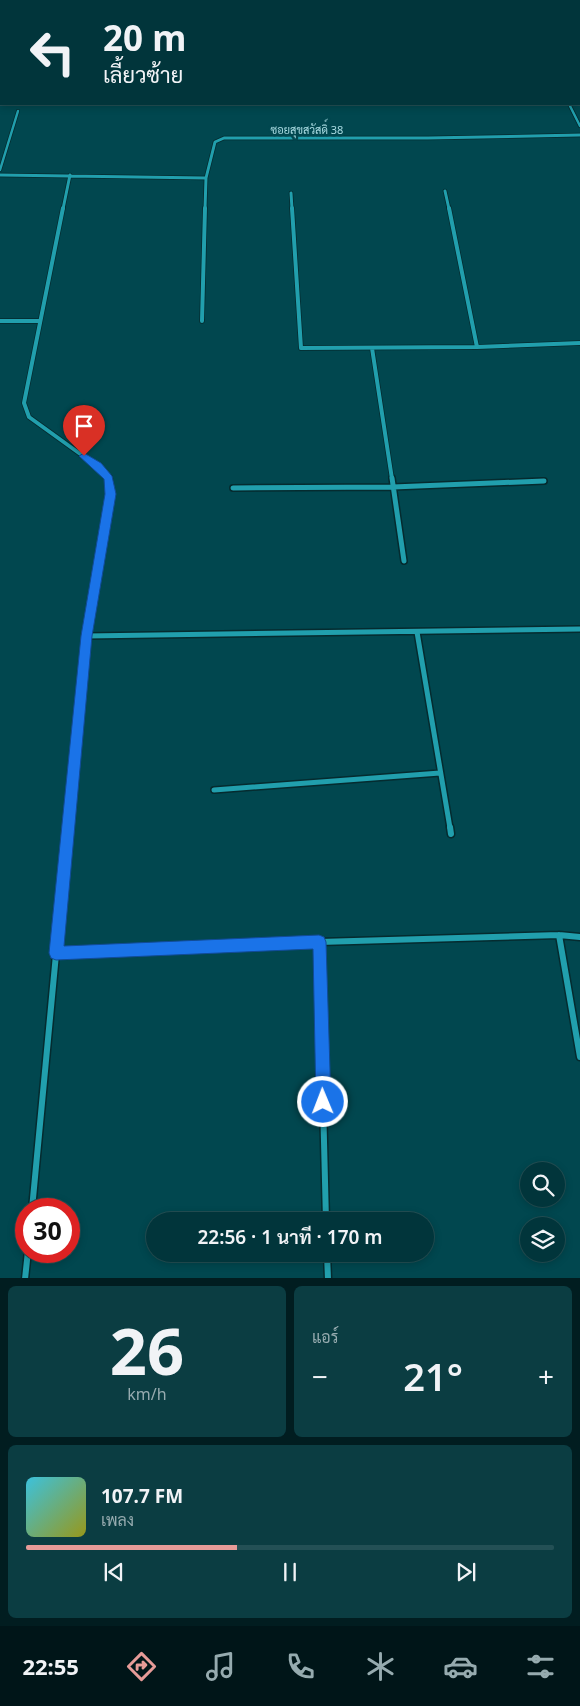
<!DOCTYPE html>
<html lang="th">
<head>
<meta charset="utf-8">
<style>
	body { margin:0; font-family:"Noto Sans",Sarabun,sans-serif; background:#0b3d42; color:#f1f3f6; height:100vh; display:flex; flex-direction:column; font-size:19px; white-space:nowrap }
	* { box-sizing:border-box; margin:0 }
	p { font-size:16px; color:#96abaf }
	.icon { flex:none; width:28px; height:28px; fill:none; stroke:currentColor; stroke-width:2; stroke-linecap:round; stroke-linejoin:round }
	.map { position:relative; height:1278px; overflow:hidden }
	.panel { display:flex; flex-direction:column; gap:8px; padding:8px; background:#011d20; flex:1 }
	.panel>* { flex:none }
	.top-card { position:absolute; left:0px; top:0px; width:580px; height:105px; box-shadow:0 2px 8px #0003,0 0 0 1px #235055; background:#01353b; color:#f1f3f6; overflow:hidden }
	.controls { position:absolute; left:520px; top:1162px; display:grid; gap:10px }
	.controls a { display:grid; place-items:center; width:45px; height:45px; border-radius:50%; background:#01353b; box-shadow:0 2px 8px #0003,0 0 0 1px #235055; font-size:25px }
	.speed { position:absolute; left:15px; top:1198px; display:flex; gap:10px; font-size:25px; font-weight:700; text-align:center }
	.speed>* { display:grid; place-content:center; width:65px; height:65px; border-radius:50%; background:#01353b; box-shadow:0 2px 8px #0003,0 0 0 1px #235055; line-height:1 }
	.speed .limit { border:8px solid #d22; background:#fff; color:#111 }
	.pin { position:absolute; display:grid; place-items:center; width:42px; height:42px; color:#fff; margin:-51px -21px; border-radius:50% 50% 50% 0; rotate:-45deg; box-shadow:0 0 5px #0007 }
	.pin .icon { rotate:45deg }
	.me { position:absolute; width:55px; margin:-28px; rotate:359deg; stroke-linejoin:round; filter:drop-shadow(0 0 4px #0008) }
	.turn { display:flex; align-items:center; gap:18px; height:105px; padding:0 20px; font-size:22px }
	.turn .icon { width:65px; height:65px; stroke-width:2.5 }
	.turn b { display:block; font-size:35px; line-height:42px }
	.big { font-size:38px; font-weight:600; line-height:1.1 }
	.panel .card { flex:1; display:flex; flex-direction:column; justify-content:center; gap:8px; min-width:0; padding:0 18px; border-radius:8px; background:#0b3d42 }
	.panel .dial { align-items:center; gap:0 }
	.dial b { font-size:65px; line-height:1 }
	.song { display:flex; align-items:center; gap:15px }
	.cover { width:60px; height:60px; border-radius:8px; background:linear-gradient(135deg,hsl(190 70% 55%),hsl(60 70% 35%)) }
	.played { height:5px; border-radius:2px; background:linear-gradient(90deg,#e69b98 40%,#235055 40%) }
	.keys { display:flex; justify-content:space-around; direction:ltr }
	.heat { display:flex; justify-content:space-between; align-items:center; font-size:28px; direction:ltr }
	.panel .tiles { flex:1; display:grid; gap:8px; grid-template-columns:1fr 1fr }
	.card:last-child { grid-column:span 2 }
	.trip { position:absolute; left:146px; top:1212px; width:288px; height:50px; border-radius:25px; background:#01353b; box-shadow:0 2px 8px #0003,0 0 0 1px #235055; font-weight:600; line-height:50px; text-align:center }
	.dock { display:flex; height:80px; justify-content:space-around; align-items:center; background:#001518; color:#96abaf }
	.dock .icon { width:35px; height:35px }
	.dock .selected { color:#e69b98 }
	.dock b { font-size:22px; color:#f1f3f6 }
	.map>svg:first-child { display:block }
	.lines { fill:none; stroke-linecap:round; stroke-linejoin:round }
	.service-casing { stroke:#052b2f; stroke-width:4 }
	.minor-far3-casing { stroke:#052b2f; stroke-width:4.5 }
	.minor-far2-casing { stroke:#052b2f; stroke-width:5.5 }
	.minor-far1-casing { stroke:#052b2f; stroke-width:8 }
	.minor-casing { stroke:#052b2f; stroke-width:9 }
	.service { stroke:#219fad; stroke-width:2.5 }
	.minor-far3 { stroke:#219fad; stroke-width:3 }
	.minor-far2 { stroke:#219fad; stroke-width:4 }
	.minor-far1 { stroke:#219fad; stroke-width:5 }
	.minor { stroke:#219fad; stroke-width:6 }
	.route { fill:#1a73e8; stroke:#114b97 }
	.labels { text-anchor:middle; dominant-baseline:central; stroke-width:5; stroke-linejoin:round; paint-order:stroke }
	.far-street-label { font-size:11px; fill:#aadce3; stroke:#01474f }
</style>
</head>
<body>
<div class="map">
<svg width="580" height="1279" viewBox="0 0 580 1279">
	<rect width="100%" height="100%" fill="#01474f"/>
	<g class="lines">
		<!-- service casing -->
		<g class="service-casing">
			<path id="service" d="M569,104L580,126
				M0,170L18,111"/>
		</g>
		<!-- minor-far3 casing -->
		<g class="minor-far3-casing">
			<path id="minor-far3" d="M0,175L206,178
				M445,191L449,209
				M291,193L292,209
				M63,209L70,175
				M205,209L206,178L215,142L224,138H428L580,135"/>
		</g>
		<!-- minor-far2 casing -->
		<g class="minor-far2-casing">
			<path id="minor-far2" d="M63,208L24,403L29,417L97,466L109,479
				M292,208L301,348L477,347L580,343
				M449,208L477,347
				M0,321H40
				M202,321L205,208
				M372,348L392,479"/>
		</g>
		<!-- minor-far1 casing -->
		<g class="minor-far1-casing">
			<path id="minor-far1" d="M392,478L404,561
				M233,488L393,487L544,481
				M417,632L450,828
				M86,636L580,629
				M214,790L440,773
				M68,828L86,636L111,494L109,478"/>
		</g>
		<!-- minor casing -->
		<g class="minor-casing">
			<path id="minor" d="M450,827L451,834
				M559,935L580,1057
				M319,942L326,1221
				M56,953L319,942L559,935L580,937
				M32,1209L68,827
				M327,1254L328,1279
				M25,1279L28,1251"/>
		</g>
		<!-- service -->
		<use href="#service" class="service"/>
		<!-- minor-far3 -->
		<use href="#minor-far3" class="minor-far3"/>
		<!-- minor-far2 -->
		<use href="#minor-far2" class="minor-far2"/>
		<!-- minor-far1 -->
		<use href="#minor-far1" class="minor-far1"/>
		<!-- minor -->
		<use href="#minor" class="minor"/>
	</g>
	<!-- route -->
	<path class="route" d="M84,453L101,463L112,476L116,494L92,636L64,946L319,935L324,937L326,942L331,1102L329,1107L323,1109L318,1107L316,1102L313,949L56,960L51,958L49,953L81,636L105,494L104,479L79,456Z"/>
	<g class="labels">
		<!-- far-street labels -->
		<g class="far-street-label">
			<text x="307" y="129">ซอยสุขสวัสดิ์ 38</text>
		</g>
	</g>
</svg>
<div class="controls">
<a><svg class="icon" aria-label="search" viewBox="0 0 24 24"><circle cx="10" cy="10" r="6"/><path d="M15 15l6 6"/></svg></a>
<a><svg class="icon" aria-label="layers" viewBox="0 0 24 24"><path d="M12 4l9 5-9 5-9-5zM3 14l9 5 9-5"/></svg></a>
</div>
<div class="speed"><div class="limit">30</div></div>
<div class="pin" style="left:84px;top:456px;background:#d93025"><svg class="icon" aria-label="arrive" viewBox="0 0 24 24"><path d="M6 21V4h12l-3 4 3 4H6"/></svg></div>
<svg class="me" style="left:323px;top:1102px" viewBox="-20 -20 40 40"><circle r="17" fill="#1a73e8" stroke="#fff" stroke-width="3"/><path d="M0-11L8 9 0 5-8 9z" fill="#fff"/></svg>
<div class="trip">22:56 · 1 นาที · 170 m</div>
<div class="top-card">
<div class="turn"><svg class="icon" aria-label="left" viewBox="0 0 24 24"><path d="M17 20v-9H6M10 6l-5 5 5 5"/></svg><div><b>20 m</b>เลี้ยวซ้าย</div></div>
</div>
</div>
<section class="panel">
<div class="tiles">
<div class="card dial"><b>26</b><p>km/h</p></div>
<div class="card"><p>แอร์</p>
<div class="heat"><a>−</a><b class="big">21°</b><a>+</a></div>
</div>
<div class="card">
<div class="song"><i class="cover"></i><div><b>107.7 FM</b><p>เพลง</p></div></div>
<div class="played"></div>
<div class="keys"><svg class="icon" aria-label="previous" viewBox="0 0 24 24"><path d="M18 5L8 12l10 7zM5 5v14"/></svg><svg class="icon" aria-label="pause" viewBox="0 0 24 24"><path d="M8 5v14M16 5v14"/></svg><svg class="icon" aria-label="next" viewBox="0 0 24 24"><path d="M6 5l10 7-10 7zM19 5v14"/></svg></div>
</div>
</div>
</section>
<nav class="dock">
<b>22:55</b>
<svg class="icon selected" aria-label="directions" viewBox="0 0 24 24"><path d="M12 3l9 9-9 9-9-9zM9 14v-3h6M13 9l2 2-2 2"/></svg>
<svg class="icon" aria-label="music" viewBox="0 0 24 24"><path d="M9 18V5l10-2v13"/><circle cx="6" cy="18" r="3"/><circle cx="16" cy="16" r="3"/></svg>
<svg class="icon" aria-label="phone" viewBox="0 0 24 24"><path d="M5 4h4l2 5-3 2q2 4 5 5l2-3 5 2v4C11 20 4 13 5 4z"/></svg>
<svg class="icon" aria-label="climate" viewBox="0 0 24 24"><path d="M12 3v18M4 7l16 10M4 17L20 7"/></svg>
<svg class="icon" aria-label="car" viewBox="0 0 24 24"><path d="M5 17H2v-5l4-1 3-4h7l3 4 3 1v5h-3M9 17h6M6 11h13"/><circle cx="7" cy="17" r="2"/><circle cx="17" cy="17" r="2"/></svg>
<svg class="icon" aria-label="filters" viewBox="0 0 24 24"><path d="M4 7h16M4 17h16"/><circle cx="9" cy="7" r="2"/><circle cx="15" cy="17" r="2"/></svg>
</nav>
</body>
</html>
